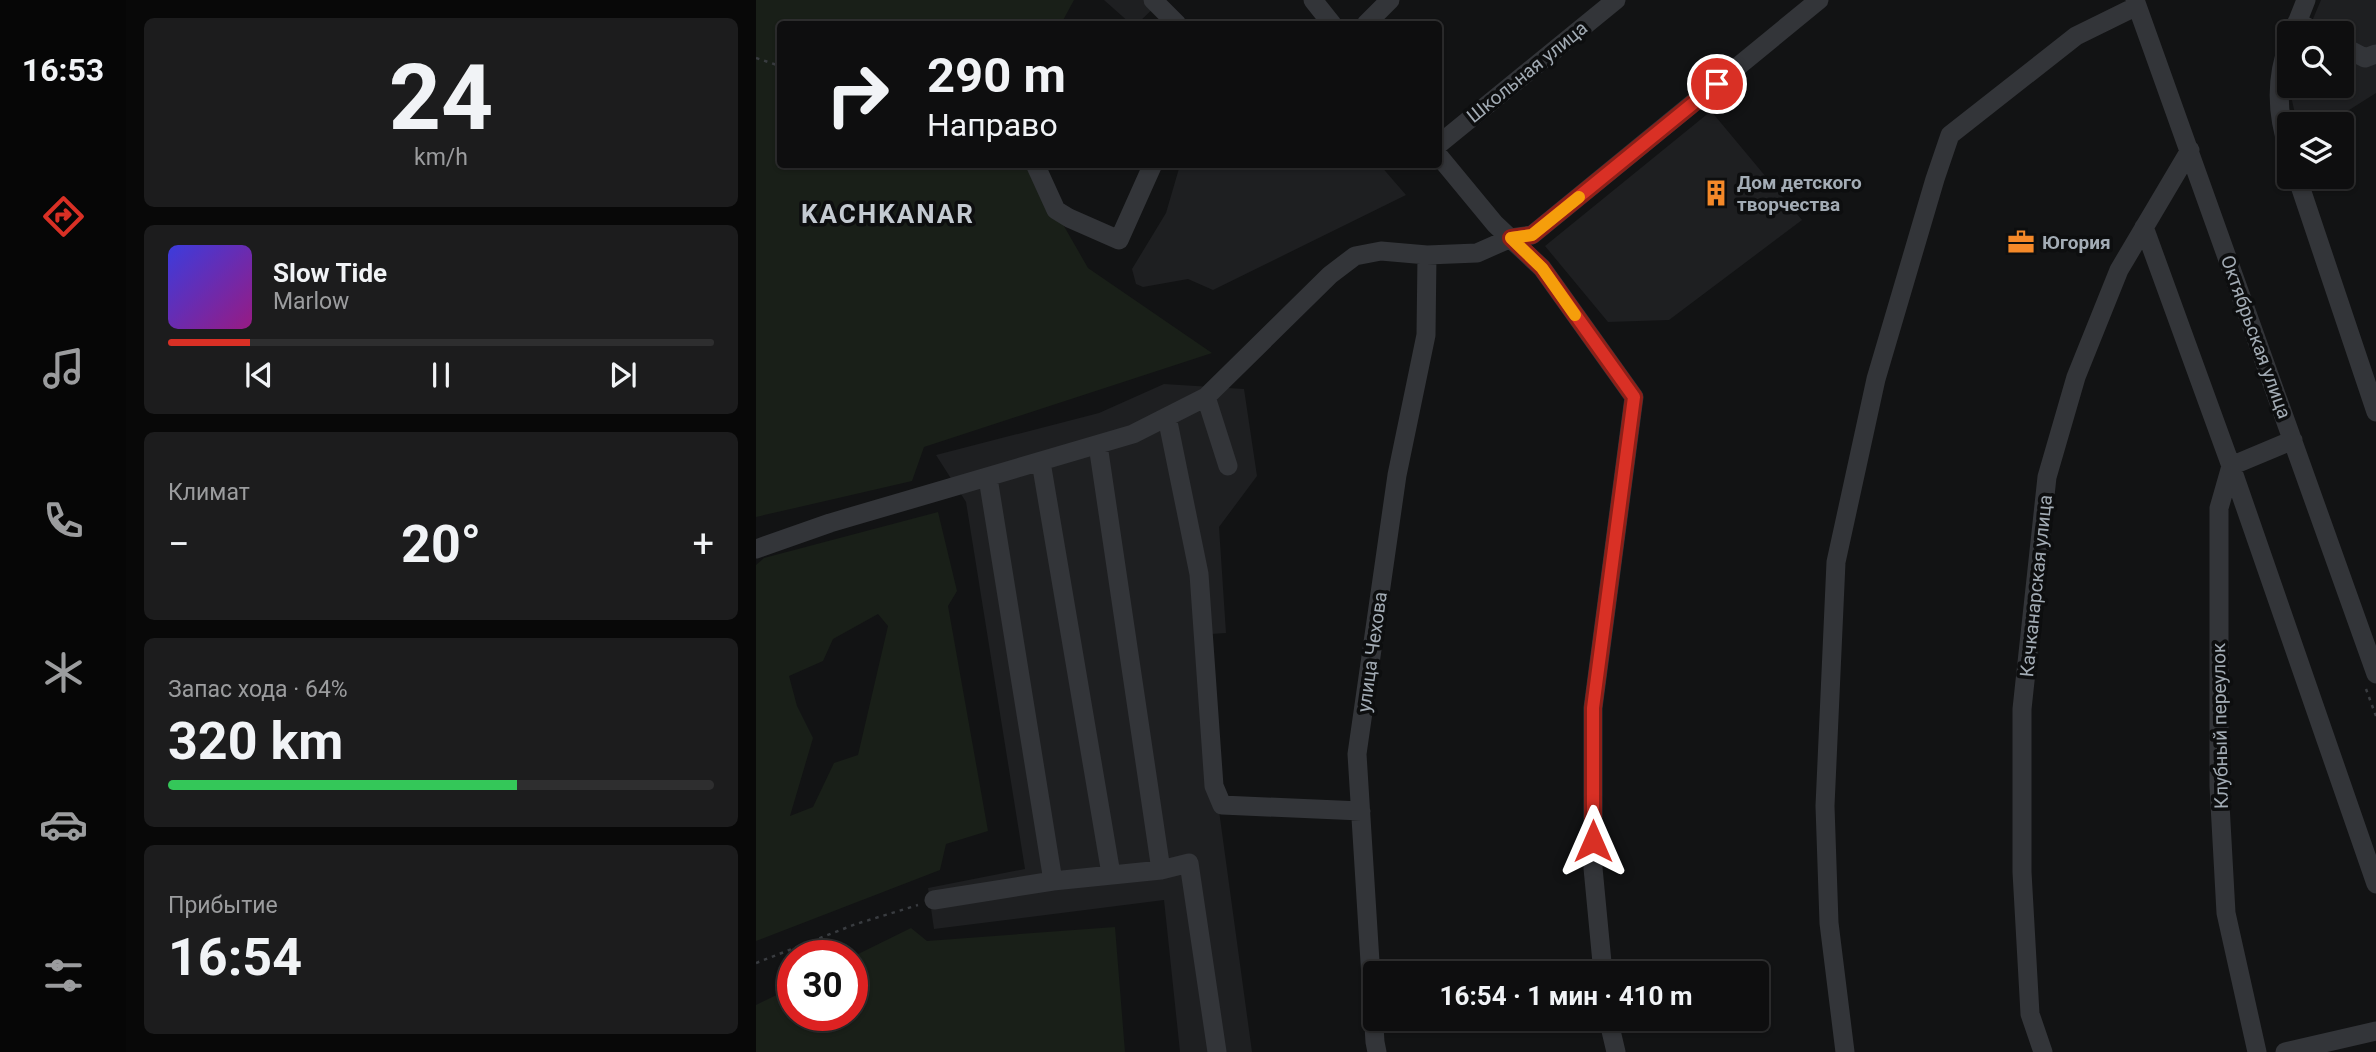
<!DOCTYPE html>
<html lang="ru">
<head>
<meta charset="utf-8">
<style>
	body { margin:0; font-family:Roboto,sans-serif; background:#1c1c1d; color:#f1f3f6; height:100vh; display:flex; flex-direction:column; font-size:26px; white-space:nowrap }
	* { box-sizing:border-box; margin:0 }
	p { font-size:23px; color:#9b9c9e }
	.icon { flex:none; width:38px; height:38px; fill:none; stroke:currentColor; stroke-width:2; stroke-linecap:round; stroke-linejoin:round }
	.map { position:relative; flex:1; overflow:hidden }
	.side { display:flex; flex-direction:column; gap:18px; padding:18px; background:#080808; width:630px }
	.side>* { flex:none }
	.hud { position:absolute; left:21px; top:21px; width:665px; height:147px; border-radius:7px; box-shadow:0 2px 5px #0004,0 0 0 2px #2e2e2f; background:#0e0e0f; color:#f1f3f6; overflow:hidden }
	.buttons { position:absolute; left:1521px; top:21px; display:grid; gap:14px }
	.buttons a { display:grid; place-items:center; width:77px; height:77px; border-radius:7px; background:#0e0e0f; box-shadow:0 2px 5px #0004,0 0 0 2px #2e2e2f; font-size:35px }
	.speed { position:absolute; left:21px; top:940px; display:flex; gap:14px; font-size:35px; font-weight:700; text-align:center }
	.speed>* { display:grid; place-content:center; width:91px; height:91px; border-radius:50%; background:#0e0e0f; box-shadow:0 2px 5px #0004,0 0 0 2px #2e2e2f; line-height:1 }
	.speed .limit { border:10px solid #d22; background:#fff; color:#111 }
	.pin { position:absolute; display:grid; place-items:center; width:60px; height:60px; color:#fff; margin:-30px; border:4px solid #fff; border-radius:50%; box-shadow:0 2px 7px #0007 }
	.me { position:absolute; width:77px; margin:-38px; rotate:0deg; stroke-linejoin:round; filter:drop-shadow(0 0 5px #0008) }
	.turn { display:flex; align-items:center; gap:24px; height:147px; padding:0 35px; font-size:32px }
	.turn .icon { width:91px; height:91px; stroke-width:2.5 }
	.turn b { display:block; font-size:49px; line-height:60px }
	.big { font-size:52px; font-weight:700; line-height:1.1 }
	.side .widget { flex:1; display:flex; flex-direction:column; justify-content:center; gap:10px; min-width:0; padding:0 24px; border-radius:10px; background:#1c1c1d }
	.side .dial { align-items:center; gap:0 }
	.dial b { font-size:91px; line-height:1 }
	.song { display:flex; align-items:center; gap:21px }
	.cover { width:84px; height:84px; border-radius:10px; background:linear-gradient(135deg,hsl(240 70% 55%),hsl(310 70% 35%)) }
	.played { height:7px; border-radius:4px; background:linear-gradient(90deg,#d93025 15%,#2e2e2f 15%) }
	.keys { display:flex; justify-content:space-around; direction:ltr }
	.heat { display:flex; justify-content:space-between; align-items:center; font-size:38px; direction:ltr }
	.charge { height:10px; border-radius:5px; background:linear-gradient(90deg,#34c759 64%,#2e2e2f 0) }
	.trip { position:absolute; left:607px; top:961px; width:406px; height:70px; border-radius:7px; background:#0e0e0f; box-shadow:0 2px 5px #0004,0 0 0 2px #2e2e2f; font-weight:700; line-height:70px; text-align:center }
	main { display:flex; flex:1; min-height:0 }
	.menu { display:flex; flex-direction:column; width:126px; justify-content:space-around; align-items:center; background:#060606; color:#9b9c9e }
	.menu .icon { width:49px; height:49px }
	.menu .current { color:#d93025 }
	.menu b { font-size:32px; color:#f1f3f6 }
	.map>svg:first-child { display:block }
	.built { fill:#1e1f21 }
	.green { fill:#191f18; fill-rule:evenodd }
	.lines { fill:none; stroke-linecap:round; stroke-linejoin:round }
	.path { stroke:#393c40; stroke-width:2.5; stroke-dasharray:3.5 5; stroke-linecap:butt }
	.minor { stroke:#333539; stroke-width:19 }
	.route-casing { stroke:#8d1f18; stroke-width:18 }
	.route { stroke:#d93025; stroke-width:12 }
	.slow { stroke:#f59e0b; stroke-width:12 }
	.labels { text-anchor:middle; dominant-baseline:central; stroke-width:7; stroke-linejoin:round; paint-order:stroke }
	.street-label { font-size:19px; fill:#a3acb5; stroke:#0d0e0f }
	.poi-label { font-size:19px; font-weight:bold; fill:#a3acb5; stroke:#0d0e0f; text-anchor:start }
	.district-label { font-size:26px; font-weight:bold; letter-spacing:2px; fill:#c4cad1; stroke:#0d0e0f }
</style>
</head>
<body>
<main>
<nav class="menu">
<b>16:53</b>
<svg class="icon current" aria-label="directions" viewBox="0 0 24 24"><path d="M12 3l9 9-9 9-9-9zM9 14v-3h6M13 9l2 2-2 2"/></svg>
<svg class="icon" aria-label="music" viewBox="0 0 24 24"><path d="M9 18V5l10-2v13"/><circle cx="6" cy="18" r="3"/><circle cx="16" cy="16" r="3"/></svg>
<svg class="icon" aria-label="phone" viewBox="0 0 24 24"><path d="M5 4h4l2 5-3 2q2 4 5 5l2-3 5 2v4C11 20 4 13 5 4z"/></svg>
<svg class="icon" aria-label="climate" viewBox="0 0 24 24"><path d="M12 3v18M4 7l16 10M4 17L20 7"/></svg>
<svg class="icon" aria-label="car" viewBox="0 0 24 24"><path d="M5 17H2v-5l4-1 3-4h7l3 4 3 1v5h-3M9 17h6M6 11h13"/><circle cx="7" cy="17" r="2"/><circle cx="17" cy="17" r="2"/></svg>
<svg class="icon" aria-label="filters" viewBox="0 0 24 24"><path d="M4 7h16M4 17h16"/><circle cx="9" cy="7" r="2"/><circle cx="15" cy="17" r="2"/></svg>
</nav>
<section class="side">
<div class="widget dial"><b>24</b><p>km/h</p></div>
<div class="widget">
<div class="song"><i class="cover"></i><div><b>Slow Tide</b><p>Marlow</p></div></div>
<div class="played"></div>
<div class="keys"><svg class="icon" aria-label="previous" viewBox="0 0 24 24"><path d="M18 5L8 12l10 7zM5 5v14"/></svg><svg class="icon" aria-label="pause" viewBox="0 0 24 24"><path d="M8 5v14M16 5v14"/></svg><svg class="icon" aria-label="next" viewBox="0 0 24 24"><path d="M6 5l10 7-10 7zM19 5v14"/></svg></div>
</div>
<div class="widget"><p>Климат</p>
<div class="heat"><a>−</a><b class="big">20°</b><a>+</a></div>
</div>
<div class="widget"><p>Запас хода · 64%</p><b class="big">320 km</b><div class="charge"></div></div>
<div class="widget"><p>Прибытие</p><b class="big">16:54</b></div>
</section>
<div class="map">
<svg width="1620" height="1052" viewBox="0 0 1620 1052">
	<rect width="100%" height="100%" fill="#121314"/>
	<!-- built -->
	<path class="built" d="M348,0H406L381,24H375Z
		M1565,0H1620V93L1571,124H1549L1540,118L1531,79L1533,86H1586V33H1551Z
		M955,111L1046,220L913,320L852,322L789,246Z
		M424,165H624L650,195L457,290L432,279L387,287L380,284L376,269L410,213Z
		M408,384L488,389L501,476L463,527L470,633L439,635L496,1052H424L408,900L178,929L172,888L269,869L210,502L180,455L343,413Z"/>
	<!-- green -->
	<path class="green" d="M0,0H318L305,24H24V164L273,165L332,268L456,353L168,447L156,481L0,517Z
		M182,512L201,591L192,606L232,831L190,844L184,870L0,941V565L8,558ZM122,614L132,626L102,755L78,763L57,807L34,816L57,738L41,706L33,676L67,661L77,639Z
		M359,927L369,1052H0V1005L37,987V1015H96V957L155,928L171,941Z"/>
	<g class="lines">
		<!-- path -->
		<path class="path" d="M0,58L24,66
			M1610,689L1620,716
			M0,963L100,924L162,905"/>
		<!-- minor -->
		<path class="minor" d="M397,0L421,24
			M557,0L576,24
			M1379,0L1620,674
			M1541,22L1563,33
			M610,24L634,0
			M1537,33L1550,0
			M1533,43C1519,79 1521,116 1533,151
			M1586,46L1609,58L1620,54
			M682,145L860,0
			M682,155L739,224L786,268L878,397L837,708V868L847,973
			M279,164L300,210L313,218L363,240L397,164
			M1541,177L1620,412
			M1388,227L1475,466L1620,884
			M450,397L472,466
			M411,417L443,574L458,786L466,805L605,811
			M342,445L405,870
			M285,462L355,874
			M232,478L297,881
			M0,549L74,523L377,434L450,397L574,275L599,256L625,251L671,255L721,253L755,238L776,235L1063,0
			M178,900L297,881L405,870L433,863L461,1052
			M852,1018L860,1052
			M621,1052L619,1042L601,754L641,475L670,335L671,255
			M1089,1052L1073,923L1069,806L1080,562L1120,379L1179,179L1194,135L1320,36L1381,6
			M1287,1052L1274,1014L1266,872V709L1291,477L1320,377L1363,270L1434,150
			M1501,1052L1470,913L1463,786V508L1475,466L1537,440
			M1529,1052L1620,1031"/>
	</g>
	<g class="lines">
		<!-- route casing -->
		<g class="route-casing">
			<path id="route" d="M837,841V708L878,397L786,268L755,238L776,235L961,84"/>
		</g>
		<!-- route -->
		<use href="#route" class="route"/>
		<!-- slow -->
		<path class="slow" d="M819,315L786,268L755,238L776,235L823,197"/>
	</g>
	<!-- icons -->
	<defs>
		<g id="building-bare" transform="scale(2.1)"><path d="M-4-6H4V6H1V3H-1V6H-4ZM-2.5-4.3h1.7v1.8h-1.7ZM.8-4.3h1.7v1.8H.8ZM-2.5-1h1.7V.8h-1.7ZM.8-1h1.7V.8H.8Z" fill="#f58929" stroke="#0d0e0f" stroke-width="2.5" paint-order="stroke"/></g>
		<g id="office-bare" transform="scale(2.1)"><path d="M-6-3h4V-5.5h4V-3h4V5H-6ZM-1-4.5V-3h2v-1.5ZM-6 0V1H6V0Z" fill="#f58929" stroke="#0d0e0f" stroke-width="2.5" paint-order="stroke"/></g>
	</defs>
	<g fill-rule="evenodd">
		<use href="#building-bare" x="960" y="193"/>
		<use href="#office-bare" x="1265" y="242"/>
	</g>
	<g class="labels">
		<!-- street labels -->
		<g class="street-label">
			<text transform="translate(771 72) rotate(-39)">Школьная улица</text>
			<text transform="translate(1500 337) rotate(70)">Октябрьская улица</text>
			<text transform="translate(1280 586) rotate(-84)">Качканарская улица</text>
			<text transform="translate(616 652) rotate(-82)">улица Чехова</text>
			<text transform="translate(1464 726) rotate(-91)">Клубный переулок</text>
		</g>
		<!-- poi labels -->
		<g class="poi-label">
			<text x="981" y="182">Дом детского<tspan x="981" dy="22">творчества</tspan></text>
			<text x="1286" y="242">Югория</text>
		</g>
		<!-- district labels -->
		<g class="district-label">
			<text x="132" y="214">KACHKANAR</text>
		</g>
	</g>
</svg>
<div class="buttons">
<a><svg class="icon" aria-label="search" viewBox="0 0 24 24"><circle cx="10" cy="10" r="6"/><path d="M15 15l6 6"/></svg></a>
<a><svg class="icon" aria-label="layers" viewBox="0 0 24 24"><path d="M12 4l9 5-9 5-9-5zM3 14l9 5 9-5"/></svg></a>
</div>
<div class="speed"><div class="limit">30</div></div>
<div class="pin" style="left:961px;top:84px;background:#d93025"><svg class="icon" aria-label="arrive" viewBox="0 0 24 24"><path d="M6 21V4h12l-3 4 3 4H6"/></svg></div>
<svg class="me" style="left:837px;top:841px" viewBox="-20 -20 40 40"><path d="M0-17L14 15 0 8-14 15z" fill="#d93025" stroke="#fff" stroke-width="4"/></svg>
<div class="trip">16:54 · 1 мин · 410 m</div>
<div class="hud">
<div class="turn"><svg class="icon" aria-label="right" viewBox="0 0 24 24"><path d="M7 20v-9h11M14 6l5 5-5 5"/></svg><div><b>290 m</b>Направо</div></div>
</div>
</div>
</main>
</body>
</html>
